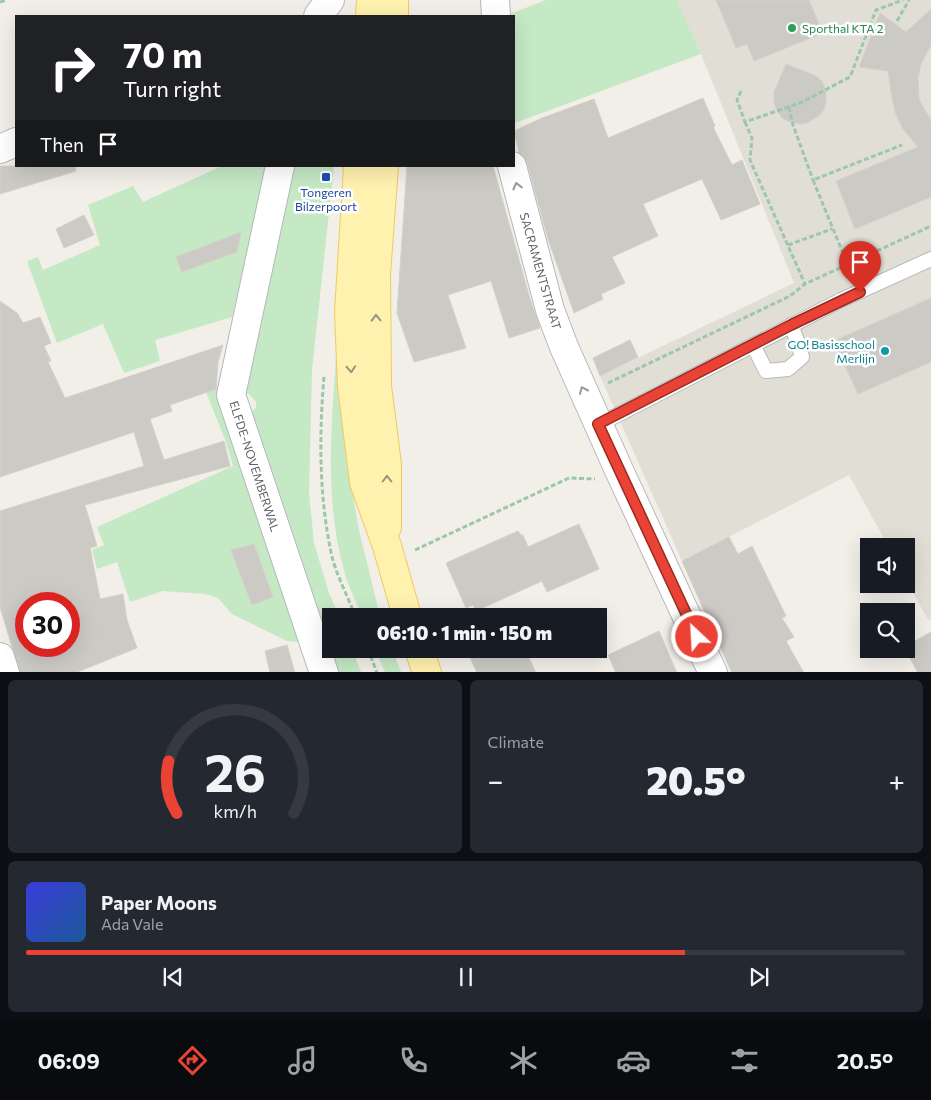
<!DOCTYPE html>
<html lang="en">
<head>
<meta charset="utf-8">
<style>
	body { margin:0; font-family:Commissioner,sans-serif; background:#242831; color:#f1f3f6; height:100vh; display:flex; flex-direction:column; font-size:19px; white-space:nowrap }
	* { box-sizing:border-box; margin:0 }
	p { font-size:16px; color:#9ea1a6 }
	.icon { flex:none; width:28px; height:28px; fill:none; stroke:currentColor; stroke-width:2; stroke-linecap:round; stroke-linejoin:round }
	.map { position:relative; height:672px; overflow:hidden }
	.drawer { display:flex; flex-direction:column; gap:8px; padding:8px; background:#0d0f14; flex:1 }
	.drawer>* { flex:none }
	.guide { position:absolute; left:15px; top:15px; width:500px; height:152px; border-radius:0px; box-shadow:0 5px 20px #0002; background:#202124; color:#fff; overflow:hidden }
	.controls { position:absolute; left:860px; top:538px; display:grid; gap:10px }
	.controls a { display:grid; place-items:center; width:55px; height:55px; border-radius:0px; background:#171b24; box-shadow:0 5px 20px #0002; font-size:25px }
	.speed { position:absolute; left:15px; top:592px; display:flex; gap:10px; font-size:25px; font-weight:700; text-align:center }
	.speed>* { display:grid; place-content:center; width:65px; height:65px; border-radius:50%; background:#171b24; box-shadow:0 5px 20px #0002; line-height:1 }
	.speed .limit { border:8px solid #d22; background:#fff; color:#111 }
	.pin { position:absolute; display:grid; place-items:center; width:42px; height:42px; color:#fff; margin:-51px -21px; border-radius:50% 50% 50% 0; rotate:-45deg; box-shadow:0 0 5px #0007 }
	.pin .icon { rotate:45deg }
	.me { position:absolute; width:55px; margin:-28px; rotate:335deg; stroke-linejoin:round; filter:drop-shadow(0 0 4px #0008) }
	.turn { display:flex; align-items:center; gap:18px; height:105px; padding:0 25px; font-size:22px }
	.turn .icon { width:65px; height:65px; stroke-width:2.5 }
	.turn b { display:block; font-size:35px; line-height:42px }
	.then { display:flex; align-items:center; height:48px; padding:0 25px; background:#0003; gap:10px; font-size:19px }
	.big { font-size:38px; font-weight:800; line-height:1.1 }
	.drawer .widget { flex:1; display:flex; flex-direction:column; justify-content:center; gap:8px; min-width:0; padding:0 18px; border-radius:8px; background:#242831 }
	.drawer .dial { align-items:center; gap:0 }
	.dial svg { height:130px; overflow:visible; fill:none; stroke:#363941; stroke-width:7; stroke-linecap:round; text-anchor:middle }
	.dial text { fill:#f1f3f6; stroke:none }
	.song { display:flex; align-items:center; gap:15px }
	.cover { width:60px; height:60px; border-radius:8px; background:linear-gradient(135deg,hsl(240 70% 55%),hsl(210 70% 35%)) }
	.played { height:5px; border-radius:2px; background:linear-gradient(90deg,#ea4335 75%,#363941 75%) }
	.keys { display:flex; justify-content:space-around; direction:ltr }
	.heat { display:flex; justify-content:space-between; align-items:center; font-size:28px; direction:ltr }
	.drawer .tiles { flex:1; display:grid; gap:8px; grid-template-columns:1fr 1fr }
	.widget:last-child { grid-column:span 2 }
	.trip { position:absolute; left:322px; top:608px; width:285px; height:50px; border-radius:0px; background:#171b24; box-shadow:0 5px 20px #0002; font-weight:800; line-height:50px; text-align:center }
	.dock { display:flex; height:80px; justify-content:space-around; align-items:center; background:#090b0e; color:#9ea1a6 }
	.dock .icon { width:35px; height:35px }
	.dock .current { color:#ea4335 }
	.dock b { font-size:22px; color:#f1f3f6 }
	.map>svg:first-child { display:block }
	.education { fill:#e1ded6 }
	.green { fill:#c5e8c5 }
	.building { fill:#cccac5; stroke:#d6d1c6; fill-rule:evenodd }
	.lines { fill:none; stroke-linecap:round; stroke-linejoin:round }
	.lane-casing { stroke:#b5b8bc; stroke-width:16 }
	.street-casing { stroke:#b5b8bc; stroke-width:30 }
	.primary-casing { stroke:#f2c960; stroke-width:30 }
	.path { stroke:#9cc7a9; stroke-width:3; stroke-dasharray:5 2.5; stroke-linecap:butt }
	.lane { stroke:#fff; stroke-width:14 }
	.street { stroke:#fff; stroke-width:28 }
	.primary { stroke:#fff2af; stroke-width:28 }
	.oneway { stroke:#979a9d }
	.oneway2 { stroke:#979581 }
	.route-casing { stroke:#982c22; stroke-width:12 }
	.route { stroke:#ea4335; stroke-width:9 }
	.leisure-dot { fill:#2e9e5b; stroke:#fff; stroke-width:2 }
	.transit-dot { fill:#1a4fb4; stroke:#fff; stroke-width:2 }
	.culture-dot { fill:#0f9aa8; stroke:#fff; stroke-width:2 }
	.labels { text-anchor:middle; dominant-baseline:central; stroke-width:5; stroke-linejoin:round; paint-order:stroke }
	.leisure-label { font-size:12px; fill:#27864d; stroke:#fff; text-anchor:start }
	.transit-label { font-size:12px; fill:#164399; stroke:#fff }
	.street-label { font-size:12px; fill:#5f6368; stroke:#fff }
	.culture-label { font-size:12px; fill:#0d838f; stroke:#fff; text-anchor:end }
</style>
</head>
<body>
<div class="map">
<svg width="931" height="673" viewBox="0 0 931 673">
	<rect width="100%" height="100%" fill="#f1efe8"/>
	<!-- education -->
	<path class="education" d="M677,0H931V619L928,620L906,580V546H888L849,475L682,561L600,376L794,283L701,54Z"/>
	<!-- green -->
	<path class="green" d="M546,0H677L701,54L515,123L514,108V16H505Z
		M222,166H267L232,317L155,340L160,361L124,373L103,324L57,343L27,261L38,257L43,270L100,245L88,205L133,186L143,202Z
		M295,166H334L312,370L309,493L314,543L329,593L339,616H331V649H352L361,672H333L247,415L256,408V402L249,394L243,393Z
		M337,343L346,448L358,526L380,616H362C356,602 349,588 345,574C323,499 332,420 337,343Z
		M222,377L307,639L297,642L287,641L232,614L218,598L205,594L163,591L130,602L117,562L97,569L92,550L104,545L97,527L233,466L226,442L206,392L216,389Z
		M375,649H392L401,672H385Z"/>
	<!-- building -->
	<path class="building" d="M716,0H809L823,33L754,61L747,44L736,48Z
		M931,9V45L921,64L918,78L919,99L931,121V197L855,229L836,181L918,147L903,129L896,115L892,98L888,71L859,67L880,13L906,32Z
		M786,64L814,75L822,81L826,91V101L824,109L820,115L807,123L800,124L790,122L782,118L777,111L774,102V92Z
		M703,98L715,126L713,127L732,165L742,160L760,204L721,220L702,179L643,204L658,236L612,257L625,283L601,294L603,299L574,313L548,239L527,162L523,155L519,153L514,131L542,118L594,99L608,138Z
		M0,166H75L76,171L0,194Z
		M407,166H493L530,299L540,328L509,338L491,281L448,295L466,348L414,362L397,313Z
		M84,215L94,235L64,248L56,229Z
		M241,232L237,252L182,272L176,257Z
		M931,298V362L858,394L834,341Z
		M0,301L17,313L23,323L40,317L51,343L44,346L51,361L48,362L65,398L223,345L218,362L216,389L170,405L172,411L150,419L164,460L224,441L230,466L85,505L97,546L90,548L100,599L123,594L127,620L137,648L75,673H20L0,607V511L144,466L134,432L0,477ZM26,604H69V646H26Z
		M630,340L638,357L600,376L593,358Z
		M579,524L599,569L547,592L542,581L476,611L473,605L466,608L446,563L518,531L521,535H523L528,547Z
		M729,537L738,554L752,546L786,616L782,618L794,637L786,641L804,673H732L682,561Z
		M254,544L273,597L252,605L231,550Z
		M659,631L677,673H616L608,655Z
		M931,632V673H918L905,649L906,646Z
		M287,645L295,673H270L265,651Z
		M483,649H525L536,673H477L469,655Z"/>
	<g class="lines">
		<!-- lane casing -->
		<g class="lane-casing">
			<path id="lane" d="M753,345L766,371L788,369L802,357L798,343L791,325
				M598,425L841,300L931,259"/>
		</g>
		<!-- street casing -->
		<g class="street-casing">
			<path id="street" d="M495,0L496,16
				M318,16L330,0
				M0,149L16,142
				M280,166L231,395L324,673
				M512,166L550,310L564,347L618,468L713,673
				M0,657L5,673"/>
		</g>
		<!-- primary casing -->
		<g class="primary-casing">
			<path id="primary" d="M370,16L371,0
				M394,16V0
				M358,166L349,313L352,386L364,482L387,546L407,616
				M384,166L376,274L377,386L387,465V527
				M419,649L427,673"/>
		</g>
		<!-- path -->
		<path class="path" d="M0,2L7,0
			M897,21L909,0
			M741,91L737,100L745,122L800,103L850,77L876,10L903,0
			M789,107L793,125L813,180
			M745,122L752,138L750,160L805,284
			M788,245L832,229
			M852,275L813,180L902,145
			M324,377C319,435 319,495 331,552C335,573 348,596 355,616
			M608,383L790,296L805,284L931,226
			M415,550L569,478L595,479
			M368,649L377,673"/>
		<!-- lane -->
		<use href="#lane" class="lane"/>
		<!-- street -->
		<use href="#street" class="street"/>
		<!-- primary -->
		<use href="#primary" class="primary"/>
	</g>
	<!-- one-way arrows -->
	<defs><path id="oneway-chevron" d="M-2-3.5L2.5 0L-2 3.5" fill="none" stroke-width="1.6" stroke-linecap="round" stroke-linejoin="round" transform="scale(1.25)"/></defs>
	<g class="oneway">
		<use href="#oneway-chevron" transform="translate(517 186) rotate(-104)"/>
		<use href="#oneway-chevron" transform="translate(583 390) rotate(-114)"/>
	</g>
	<g class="oneway2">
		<use href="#oneway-chevron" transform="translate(376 318) rotate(-91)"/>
		<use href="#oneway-chevron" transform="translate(351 369) rotate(87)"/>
		<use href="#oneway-chevron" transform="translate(387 479) rotate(-90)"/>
	</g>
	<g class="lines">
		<!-- route casing -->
		<g class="route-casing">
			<path id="route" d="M697,637L598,424L791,325L860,292"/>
		</g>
		<!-- route -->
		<use href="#route" class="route"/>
	</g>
	<!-- markers -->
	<circle class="leisure-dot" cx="792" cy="28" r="5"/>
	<rect class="transit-dot" x="321" y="172" width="10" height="10" rx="2.5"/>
	<circle class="culture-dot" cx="885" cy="351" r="5"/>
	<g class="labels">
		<!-- leisure labels -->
		<g class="leisure-label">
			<text x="802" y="28">Sporthal KTA 2</text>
		</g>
		<!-- transit labels -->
		<g class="transit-label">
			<text x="326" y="192">Tongeren<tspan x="326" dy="14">Bilzerpoort</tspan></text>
		</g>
		<!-- street labels -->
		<g class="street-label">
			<text transform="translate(541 271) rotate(74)">SACRAMENTSTRAAT</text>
			<text transform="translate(255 466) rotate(72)">ELFDE-NOVEMBERWAL</text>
		</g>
		<!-- culture labels -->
		<g class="culture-label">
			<text x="875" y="344">GO! Basisschool<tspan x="875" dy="14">Merlijn</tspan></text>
		</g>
	</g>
</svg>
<div class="controls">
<a><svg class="icon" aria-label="sound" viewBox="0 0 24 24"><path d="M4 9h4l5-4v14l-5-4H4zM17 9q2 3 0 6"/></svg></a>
<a><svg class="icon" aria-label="search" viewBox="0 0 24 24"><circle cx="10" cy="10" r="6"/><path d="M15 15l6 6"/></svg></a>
</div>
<div class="speed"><div class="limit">30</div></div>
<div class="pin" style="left:860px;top:292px;background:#d93025"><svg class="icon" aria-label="arrive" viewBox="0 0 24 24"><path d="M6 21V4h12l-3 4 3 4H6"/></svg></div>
<svg class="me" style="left:697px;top:637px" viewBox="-20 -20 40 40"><circle r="17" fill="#ea4335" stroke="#fff" stroke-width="3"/><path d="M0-11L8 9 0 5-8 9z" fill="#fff"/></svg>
<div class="trip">06:10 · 1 min · 150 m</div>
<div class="guide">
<div class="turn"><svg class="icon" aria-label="right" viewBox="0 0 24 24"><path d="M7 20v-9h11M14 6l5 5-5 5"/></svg><div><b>70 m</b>Turn right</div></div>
<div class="then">Then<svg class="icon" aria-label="arrive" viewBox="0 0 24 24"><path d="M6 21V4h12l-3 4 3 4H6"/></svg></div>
</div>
</div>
<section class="drawer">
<div class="tiles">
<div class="widget dial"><svg viewBox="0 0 100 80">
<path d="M14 69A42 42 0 1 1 86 69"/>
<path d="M14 69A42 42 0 0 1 9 37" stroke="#ea4335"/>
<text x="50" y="56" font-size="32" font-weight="700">26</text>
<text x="50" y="72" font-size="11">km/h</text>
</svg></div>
<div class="widget"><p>Climate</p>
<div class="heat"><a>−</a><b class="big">20.5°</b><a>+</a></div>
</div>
<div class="widget">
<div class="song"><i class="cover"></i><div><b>Paper Moons</b><p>Ada Vale</p></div></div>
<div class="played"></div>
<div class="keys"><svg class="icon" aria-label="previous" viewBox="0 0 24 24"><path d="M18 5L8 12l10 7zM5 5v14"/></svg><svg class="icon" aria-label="pause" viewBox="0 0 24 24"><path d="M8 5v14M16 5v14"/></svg><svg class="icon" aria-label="next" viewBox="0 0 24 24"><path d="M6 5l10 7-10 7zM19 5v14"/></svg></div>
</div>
</div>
</section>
<nav class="dock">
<b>06:09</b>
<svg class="icon current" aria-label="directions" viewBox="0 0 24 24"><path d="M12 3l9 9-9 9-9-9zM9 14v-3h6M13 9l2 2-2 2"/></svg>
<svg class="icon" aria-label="music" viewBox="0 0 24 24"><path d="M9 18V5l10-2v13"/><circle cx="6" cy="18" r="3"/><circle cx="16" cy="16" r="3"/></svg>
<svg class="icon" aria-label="phone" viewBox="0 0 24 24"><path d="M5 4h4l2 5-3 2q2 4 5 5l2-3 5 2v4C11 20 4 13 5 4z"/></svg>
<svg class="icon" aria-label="climate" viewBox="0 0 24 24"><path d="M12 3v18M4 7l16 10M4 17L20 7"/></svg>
<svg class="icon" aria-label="car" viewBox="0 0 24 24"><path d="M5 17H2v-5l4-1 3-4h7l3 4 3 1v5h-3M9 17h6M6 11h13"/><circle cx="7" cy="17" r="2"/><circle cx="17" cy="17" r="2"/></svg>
<svg class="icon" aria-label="filters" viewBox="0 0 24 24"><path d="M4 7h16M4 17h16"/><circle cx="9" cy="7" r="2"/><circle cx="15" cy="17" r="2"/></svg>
<b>20.5°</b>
</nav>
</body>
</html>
